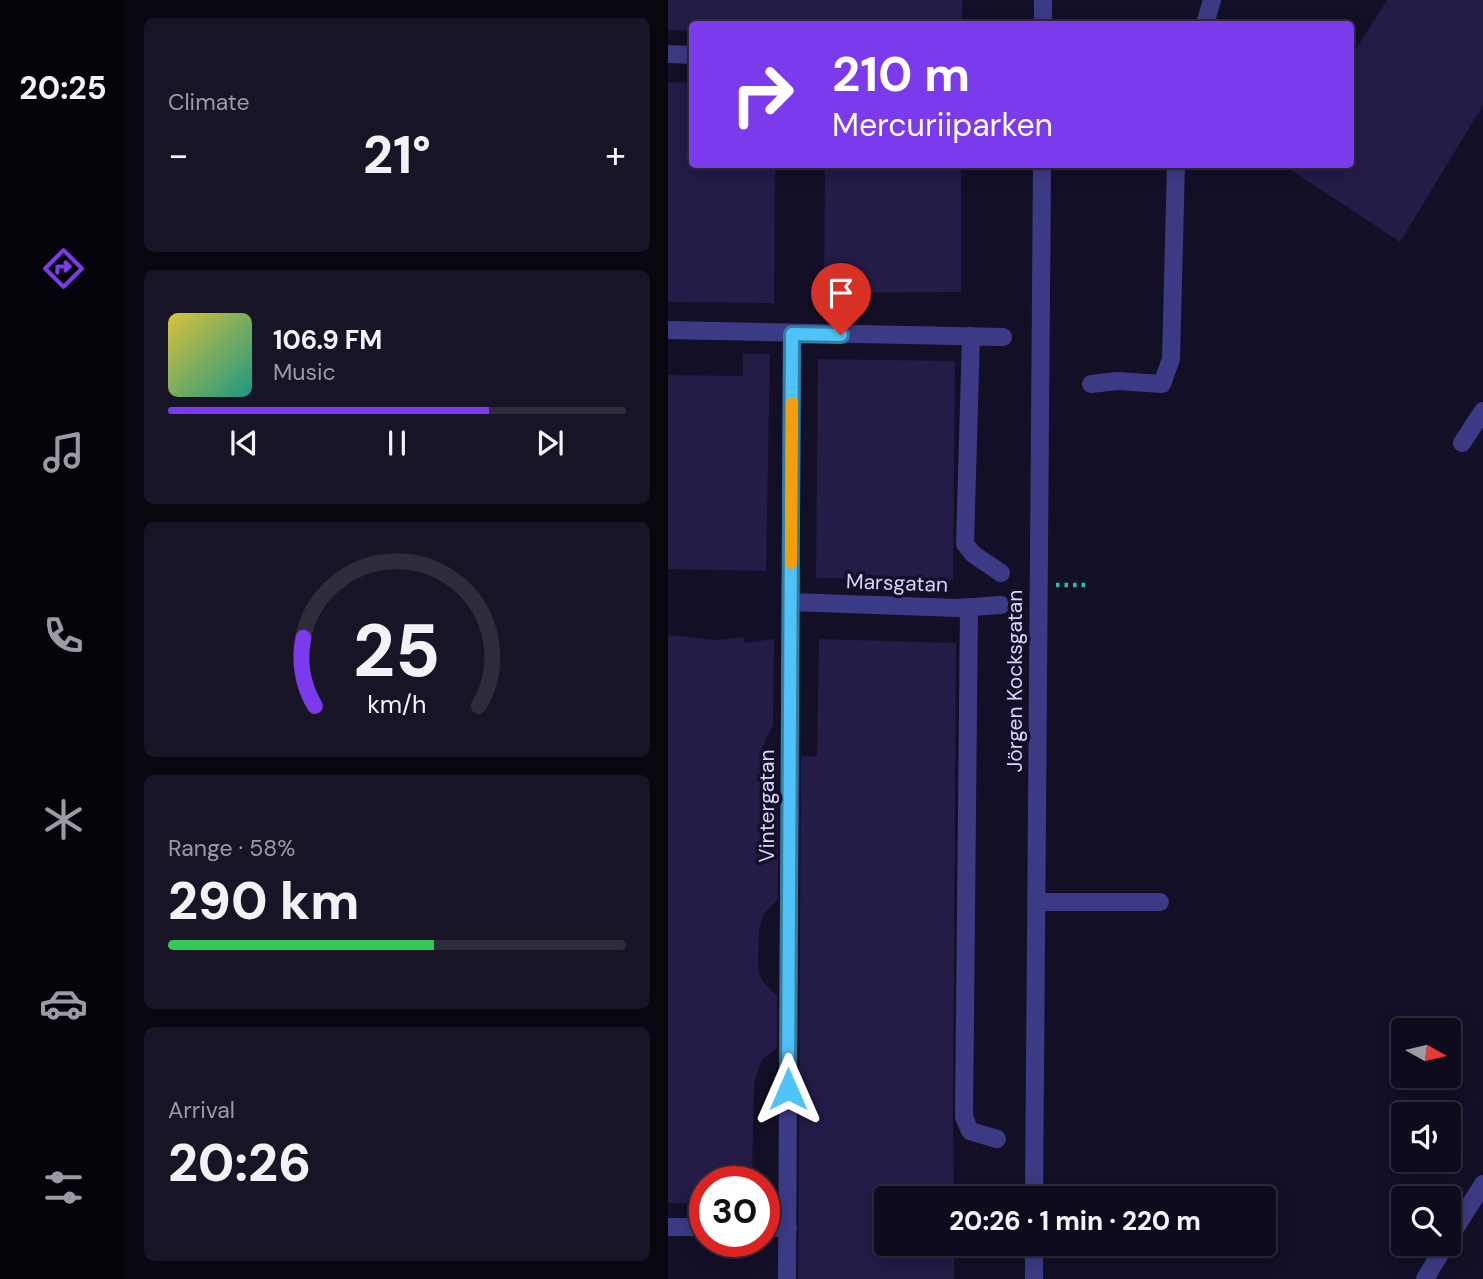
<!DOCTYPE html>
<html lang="en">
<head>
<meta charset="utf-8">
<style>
	body { margin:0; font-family:"DM Sans",sans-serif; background:#171425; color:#f1f3f6; height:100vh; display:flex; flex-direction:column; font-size:26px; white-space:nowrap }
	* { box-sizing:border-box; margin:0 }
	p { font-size:23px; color:#9b9ba3 }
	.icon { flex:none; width:38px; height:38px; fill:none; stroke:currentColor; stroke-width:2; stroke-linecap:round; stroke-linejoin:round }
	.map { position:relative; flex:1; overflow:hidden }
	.side { display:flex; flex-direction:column; gap:18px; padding:18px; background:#08060f; width:542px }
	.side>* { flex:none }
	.guide { position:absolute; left:21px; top:21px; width:665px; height:147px; border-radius:7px; box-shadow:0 4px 18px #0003,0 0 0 2px #2e2b3b; background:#7c3aed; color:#fff; overflow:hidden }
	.needle { width:46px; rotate:98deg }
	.tools { position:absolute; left:723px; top:1018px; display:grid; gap:14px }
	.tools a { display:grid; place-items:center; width:70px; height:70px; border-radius:7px; background:#0e0b1c; box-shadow:0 4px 18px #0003,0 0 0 2px #2e2b3b; font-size:35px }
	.speed { position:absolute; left:21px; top:1166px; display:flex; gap:14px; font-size:35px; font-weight:700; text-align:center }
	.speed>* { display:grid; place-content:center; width:91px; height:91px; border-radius:50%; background:#0e0b1c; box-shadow:0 4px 18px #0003,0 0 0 2px #2e2b3b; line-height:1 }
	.speed .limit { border:10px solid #d22; background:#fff; color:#111 }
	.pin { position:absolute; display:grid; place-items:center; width:60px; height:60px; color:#fff; margin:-72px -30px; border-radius:50% 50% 50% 0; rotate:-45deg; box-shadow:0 0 7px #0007 }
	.pin .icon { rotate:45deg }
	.me { position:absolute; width:77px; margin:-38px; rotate:0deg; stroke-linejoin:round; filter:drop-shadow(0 0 5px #0008) }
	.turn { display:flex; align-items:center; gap:24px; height:147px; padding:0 28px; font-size:32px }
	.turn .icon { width:91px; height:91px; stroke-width:2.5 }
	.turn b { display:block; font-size:49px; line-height:60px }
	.big { font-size:52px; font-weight:800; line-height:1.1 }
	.side .card { flex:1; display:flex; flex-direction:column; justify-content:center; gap:10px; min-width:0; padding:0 24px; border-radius:10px; background:#171425 }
	.side .dial { align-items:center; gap:0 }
	.dial svg { height:182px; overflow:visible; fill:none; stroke:#2e2b3b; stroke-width:7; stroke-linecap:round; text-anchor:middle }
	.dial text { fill:#f1f3f6; stroke:none }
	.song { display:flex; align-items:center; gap:21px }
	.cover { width:84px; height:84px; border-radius:10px; background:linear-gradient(135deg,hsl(50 70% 55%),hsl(170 70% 35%)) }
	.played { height:7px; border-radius:4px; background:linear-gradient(90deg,#7c3aed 70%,#2e2b3b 70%) }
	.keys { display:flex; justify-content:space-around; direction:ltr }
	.heat { display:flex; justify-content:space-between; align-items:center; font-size:38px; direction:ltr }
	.charge { height:10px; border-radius:5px; background:linear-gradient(90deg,#34c759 58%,#2e2b3b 0) }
	.trip { position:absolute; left:206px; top:1186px; width:402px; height:70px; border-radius:7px; background:#0e0b1c; box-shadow:0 4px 18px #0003,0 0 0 2px #2e2b3b; font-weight:800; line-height:70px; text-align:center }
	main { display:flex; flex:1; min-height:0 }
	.menu { display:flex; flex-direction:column; width:126px; justify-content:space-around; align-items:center; background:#06040b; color:#9b9ba3 }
	.menu .icon { width:49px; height:49px }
	.menu .selected { color:#7c3aed }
	.menu b { font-size:32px; color:#f1f3f6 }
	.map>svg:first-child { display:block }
	.building { fill:#241b47 }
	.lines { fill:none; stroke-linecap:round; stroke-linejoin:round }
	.path { stroke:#2fb8b0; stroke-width:4.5; stroke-dasharray:3.5 5; stroke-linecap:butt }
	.minor { stroke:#3d3a85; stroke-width:18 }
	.route-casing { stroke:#337fa1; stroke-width:18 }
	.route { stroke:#4fc3f7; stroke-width:12 }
	.slow { stroke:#f59e0b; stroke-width:12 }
	.labels { text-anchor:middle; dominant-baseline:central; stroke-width:7; stroke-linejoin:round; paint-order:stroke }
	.street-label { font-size:21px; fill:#d9d4ff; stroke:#130f26 }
</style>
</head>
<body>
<main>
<nav class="menu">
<b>20:25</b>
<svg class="icon selected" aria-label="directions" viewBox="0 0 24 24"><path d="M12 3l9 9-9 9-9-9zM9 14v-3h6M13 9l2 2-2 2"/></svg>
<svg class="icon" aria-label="music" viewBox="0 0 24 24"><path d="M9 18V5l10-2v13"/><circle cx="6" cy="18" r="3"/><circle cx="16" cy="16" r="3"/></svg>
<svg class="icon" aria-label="phone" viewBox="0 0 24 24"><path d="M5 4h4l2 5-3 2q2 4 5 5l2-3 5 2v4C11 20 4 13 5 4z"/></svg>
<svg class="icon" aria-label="climate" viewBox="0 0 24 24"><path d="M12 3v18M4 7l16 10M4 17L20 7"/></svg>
<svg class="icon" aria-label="car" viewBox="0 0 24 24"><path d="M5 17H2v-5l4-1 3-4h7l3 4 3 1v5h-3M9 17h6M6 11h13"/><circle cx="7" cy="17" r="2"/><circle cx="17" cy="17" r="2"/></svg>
<svg class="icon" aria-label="filters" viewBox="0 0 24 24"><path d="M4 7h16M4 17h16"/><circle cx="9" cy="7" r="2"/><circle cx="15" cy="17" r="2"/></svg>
</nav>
<section class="side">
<div class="card"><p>Climate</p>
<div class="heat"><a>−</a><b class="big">21°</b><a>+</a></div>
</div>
<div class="card">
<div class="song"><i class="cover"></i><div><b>106.9 FM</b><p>Music</p></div></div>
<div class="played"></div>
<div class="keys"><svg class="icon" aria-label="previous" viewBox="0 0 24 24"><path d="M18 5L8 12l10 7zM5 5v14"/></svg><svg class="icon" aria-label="pause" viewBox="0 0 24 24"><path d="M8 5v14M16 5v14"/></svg><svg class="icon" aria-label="next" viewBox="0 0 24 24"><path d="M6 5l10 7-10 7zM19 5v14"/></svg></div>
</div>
<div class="card dial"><svg viewBox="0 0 100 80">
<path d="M14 69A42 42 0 1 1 86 69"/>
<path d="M14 69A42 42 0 0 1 9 39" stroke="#7c3aed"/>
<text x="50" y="56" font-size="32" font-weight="700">25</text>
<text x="50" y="72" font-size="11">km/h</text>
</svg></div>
<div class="card"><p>Range · 58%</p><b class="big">290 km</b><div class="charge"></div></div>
<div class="card"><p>Arrival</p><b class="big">20:26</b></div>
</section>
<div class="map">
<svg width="815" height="1279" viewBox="0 0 815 1279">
	<rect width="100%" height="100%" fill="#130f26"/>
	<!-- building -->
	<path class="building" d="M0,0H294V24H24V31L0,30Z
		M719,0H815V105L732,242L614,164H682V58Z
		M0,82L24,83V164H107L106,303L0,302Z
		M157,164H293V292L156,293Z
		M75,354H102L98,571L0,569V375L75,376Z
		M150,359L287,361L285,580L148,578Z
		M0,635L48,640L76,637V643L106,639L105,725L91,755L110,756V899L95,915L91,930L90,963L91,973L95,982L109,996V1048L94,1060L86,1082L84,1181H37V1203H0Z
		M151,639L288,643L285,1117L286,1199H219V1244H286V1279H130L133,756L149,757Z"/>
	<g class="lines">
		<!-- path -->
		<path class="path" d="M388,585H422"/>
		<!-- minor -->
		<path class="minor" d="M375,24V0
			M537,24L544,0
			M0,54L24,55
			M0,330L335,337
			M303,336L297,544L305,554L333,573
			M423,384L449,381L494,384L503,359L508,164
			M794,443L815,411
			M123,602L290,608L333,605
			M301,607L296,1117L302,1131L329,1139
			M368,902H492
			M366,1199L374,164
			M0,1227H37
			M96,1228H120
			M780,1240L815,1184
			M119,1279L124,334
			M366,1279V1244
			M757,1279L778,1244"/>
	</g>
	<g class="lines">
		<!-- route casing -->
		<g class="route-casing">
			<path id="route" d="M120,1089L124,334L173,335"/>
		</g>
		<!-- route -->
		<use href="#route" class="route"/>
		<!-- slow -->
		<path class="slow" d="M123,563L124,403"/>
	</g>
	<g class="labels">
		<!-- street labels -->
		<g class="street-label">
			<text transform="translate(229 583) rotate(2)">Marsgatan</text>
			<text transform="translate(347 681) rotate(-90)">Jörgen Kocksgatan</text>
			<text transform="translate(99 806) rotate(-90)">Vintergatan</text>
		</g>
	</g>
</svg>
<div class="tools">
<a><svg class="needle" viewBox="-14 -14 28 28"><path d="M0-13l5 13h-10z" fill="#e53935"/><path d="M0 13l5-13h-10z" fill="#9b9ba3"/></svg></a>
<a><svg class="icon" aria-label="sound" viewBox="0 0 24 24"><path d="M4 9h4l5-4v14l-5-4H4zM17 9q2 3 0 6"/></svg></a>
<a><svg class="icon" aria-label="search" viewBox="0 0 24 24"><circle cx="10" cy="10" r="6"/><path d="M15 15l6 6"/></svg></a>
</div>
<div class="speed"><div class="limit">30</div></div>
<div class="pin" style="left:173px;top:335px;background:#d93025"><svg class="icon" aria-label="arrive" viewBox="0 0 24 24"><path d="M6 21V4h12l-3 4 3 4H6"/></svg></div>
<svg class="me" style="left:120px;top:1089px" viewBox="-20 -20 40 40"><path d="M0-17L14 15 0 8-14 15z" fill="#4fc3f7" stroke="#fff" stroke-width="4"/></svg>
<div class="trip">20:26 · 1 min · 220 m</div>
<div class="guide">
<div class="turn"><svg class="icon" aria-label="right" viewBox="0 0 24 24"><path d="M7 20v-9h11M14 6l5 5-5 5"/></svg><div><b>210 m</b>Mercuriiparken</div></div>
</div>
</div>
</main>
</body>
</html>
